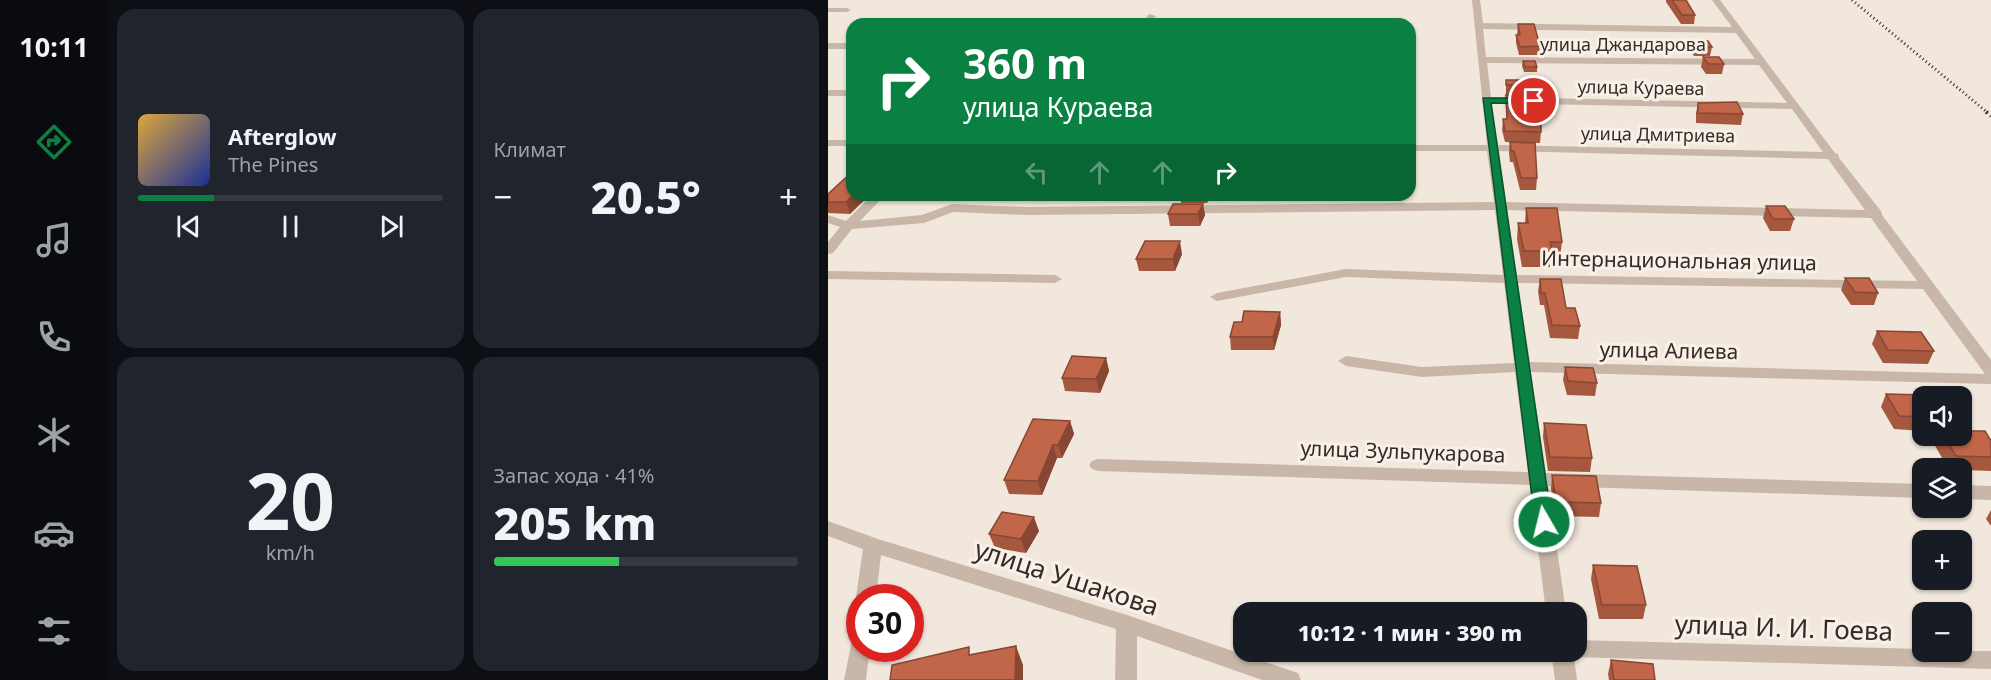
<!DOCTYPE html>
<html lang="ru">
<head>
<meta charset="utf-8">
<style>
	body { margin:0; font-family:"Noto Sans",sans-serif; background:#20242c; color:#f1f3f6; height:100vh; display:flex; flex-direction:column; font-size:22px; white-space:nowrap }
	* { box-sizing:border-box; margin:0 }
	p { font-size:20px; color:#9ea1a6 }
	.icon { flex:none; width:33px; height:33px; fill:none; stroke:currentColor; stroke-width:2; stroke-linecap:round; stroke-linejoin:round }
	.map { position:relative; flex:1; overflow:hidden }
	.panel { display:flex; flex-direction:column; gap:9px; padding:9px; background:#0d0f14; width:720px }
	.panel>* { flex:none }
	.guide { position:absolute; left:18px; top:18px; width:570px; height:183px; border-radius:18px; box-shadow:0 2px 4px #0004; background:#0b8043; color:#fff; overflow:hidden }
	.controls { position:absolute; left:1084px; top:386px; display:grid; gap:12px }
	.controls a { display:grid; place-items:center; width:60px; height:60px; border-radius:12px; background:#171b24; box-shadow:0 2px 4px #0004; font-size:30px }
	.speed { position:absolute; left:18px; top:584px; display:flex; gap:12px; font-size:30px; font-weight:700; text-align:center }
	.speed>* { display:grid; place-content:center; width:78px; height:78px; border-radius:50%; background:#171b24; box-shadow:0 2px 4px #0004; line-height:1 }
	.speed .limit { border:9px solid #d22; background:#fff; color:#111 }
	.pin { position:absolute; display:grid; place-items:center; width:51px; height:51px; color:#fff; margin:-26px; border:3px solid #fff; border-radius:50%; box-shadow:0 2px 6px #0007 }
	.me { position:absolute; width:66px; margin:-33px; rotate:352deg; stroke-linejoin:round; filter:drop-shadow(0 0 4px #0008) }
	.turn { display:flex; align-items:center; gap:21px; height:126px; padding:0 18px; font-size:27px }
	.turn .icon { width:78px; height:78px; stroke-width:2.5 }
	.turn b { display:block; font-size:42px; line-height:51px }
	.lanes { display:flex; align-items:center; height:57px; padding:0 18px; background:#0003; justify-content:center; gap:30px; direction:ltr }
	.lanes .off { opacity:.35 }
	.big { font-size:45px; font-weight:800; line-height:1.1 }
	.panel .widget { flex:1; display:flex; flex-direction:column; justify-content:center; gap:9px; min-width:0; padding:0 21px; border-radius:18px; background:#20242c }
	.panel .dial { align-items:center; gap:0 }
	.dial b { font-size:78px; line-height:1 }
	.song { display:flex; align-items:center; gap:18px }
	.cover { width:72px; height:72px; border-radius:9px; background:linear-gradient(135deg,hsl(40 70% 55%),hsl(230 70% 35%)) }
	.played { height:6px; border-radius:3px; background:linear-gradient(90deg,#0b8043 25%,#363941 25%) }
	.keys { display:flex; justify-content:space-around; direction:ltr }
	.heat { display:flex; justify-content:space-between; align-items:center; font-size:33px; direction:ltr }
	.charge { height:9px; border-radius:4px; background:linear-gradient(90deg,#34c759 41%,#363941 0) }
	.panel .tiles { flex:1; display:grid; gap:9px; grid-template-columns:repeat(2,1fr) }
	.trip { position:absolute; left:405px; top:602px; width:354px; height:60px; border-radius:18px; background:#171b24; box-shadow:0 2px 4px #0004; font-weight:800; line-height:60px; text-align:center }
	main { display:flex; flex:1; min-height:0 }
	.menu { display:flex; flex-direction:column; width:108px; justify-content:space-around; align-items:center; background:#090b0e; color:#9ea1a6 }
	.menu .icon { width:42px; height:42px }
	.menu .selected { color:#0b8043 }
	.menu b { font-size:27px; color:#f1f3f6 }
	.map>svg:first-child { display:block }
	.lines { fill:none; stroke-linecap:round; stroke-linejoin:round }
	.minor { fill:#c8b7a8; fill-rule:evenodd }
	.rail-far1 { stroke:#352c28; stroke-width:3; stroke-dasharray:1 3; stroke-linecap:butt }
	.rail { stroke:#352c28; stroke-width:4; stroke-dasharray:1.5 4; stroke-linecap:butt }
	.wall { fill:#a6583f }
	.shaded-wall { fill:#874733 }
	.building { fill:#c16649; stroke:#874733; stroke-width:1.5 }
	.route { fill:#0b8043; stroke:#07532c; stroke-width:1.5 }
	.labels { text-anchor:middle; dominant-baseline:central; stroke-width:6; stroke-linejoin:round; paint-order:stroke }
	.far-street-label { font-size:18px; fill:#352c28; stroke:#f9f1e8 }
	.street-label { font-size:21px; fill:#352c28; stroke:#f9f1e8 }
	.near-street-label { font-size:26px; fill:#352c28; stroke:#f9f1e8 }
</style>
</head>
<body>
<main>
<nav class="menu">
<b>10:11</b>
<svg class="icon selected" aria-label="directions" viewBox="0 0 24 24"><path d="M12 3l9 9-9 9-9-9zM9 14v-3h6M13 9l2 2-2 2"/></svg>
<svg class="icon" aria-label="music" viewBox="0 0 24 24"><path d="M9 18V5l10-2v13"/><circle cx="6" cy="18" r="3"/><circle cx="16" cy="16" r="3"/></svg>
<svg class="icon" aria-label="phone" viewBox="0 0 24 24"><path d="M5 4h4l2 5-3 2q2 4 5 5l2-3 5 2v4C11 20 4 13 5 4z"/></svg>
<svg class="icon" aria-label="climate" viewBox="0 0 24 24"><path d="M12 3v18M4 7l16 10M4 17L20 7"/></svg>
<svg class="icon" aria-label="car" viewBox="0 0 24 24"><path d="M5 17H2v-5l4-1 3-4h7l3 4 3 1v5h-3M9 17h6M6 11h13"/><circle cx="7" cy="17" r="2"/><circle cx="17" cy="17" r="2"/></svg>
<svg class="icon" aria-label="filters" viewBox="0 0 24 24"><path d="M4 7h16M4 17h16"/><circle cx="9" cy="7" r="2"/><circle cx="15" cy="17" r="2"/></svg>
</nav>
<section class="panel">
<div class="tiles">
<div class="widget">
<div class="song"><i class="cover"></i><div><b>Afterglow</b><p>The Pines</p></div></div>
<div class="played"></div>
<div class="keys"><svg class="icon" aria-label="previous" viewBox="0 0 24 24"><path d="M18 5L8 12l10 7zM5 5v14"/></svg><svg class="icon" aria-label="pause" viewBox="0 0 24 24"><path d="M8 5v14M16 5v14"/></svg><svg class="icon" aria-label="next" viewBox="0 0 24 24"><path d="M6 5l10 7-10 7zM19 5v14"/></svg></div>
</div>
<div class="widget"><p>Климат</p>
<div class="heat"><a>−</a><b class="big">20.5°</b><a>+</a></div>
</div>
<div class="widget dial"><b>20</b><p>km/h</p></div>
<div class="widget"><p>Запас хода · 41%</p><b class="big">205 km</b><div class="charge"></div></div>
</div>
</section>
<div class="map">
<svg width="1163" height="680" viewBox="0 0 1163 680">
	<rect width="100%" height="100%" fill="#f1e7dc"/>
	<g class="lines">
		<!-- minor -->
		<path class="minor" d="M644,0H652L655,23L904,27L884,0H892L1007,153L1010,154L1011,158L1053,211L1054,215L1163,360V384L703,372L718,473L1095,484V498L720,486L738,612H718L702,485L270,471L264,469L261,465L264,461L270,459L700,472L687,372L594,377L518,366L510,361L518,356L594,367L686,363L676,283L518,277L389,301L382,297L389,293L518,269L675,275L667,210L199,215L125,212L96,223L24,229L5,253L0,254V242L12,227L0,223V215L18,221L44,195H57L32,221L94,215L124,204L199,207L666,202L659,151H582V145H659ZM655,29L908,33L927,59L658,57ZM659,63L931,65L959,103L663,97ZM664,103L964,109L995,152L670,145ZM671,151L1000,159L1037,210L678,202ZM679,210L1043,218L1089,281L689,275ZM690,283L1095,289L1157,374L702,362Z
			M0,8H19L23,10L19,12H0Z
			M321,14L328,16L322,24H314Z
			M0,43H24V49H0Z
			M0,90H24V96H0Z
			M0,140H24V146H0Z
			M0,271L227,275L234,279L227,283L0,279Z
			M1134,485L1163,486V500L1134,499Z
			M0,521L50,539L299,615L470,673L473,680H434L309,636V680H287L288,629L53,555L48,597H32L31,603L28,597L35,549L0,536Z
			M32,637V648H42L38,680H16L24,640Z
			M748,640L1095,649V651H1163V669L746,657L749,680H727L723,651H748Z"/>
		<!-- rail-far1 -->
		<path class="rail-far1" d="M1024,0L1160,113"/>
		<!-- rail -->
		<path class="rail" d="M1158,112L1163,116"/>
	</g>
	<!-- wall -->
	<path class="wall" d="M838,0H858L867,15L866,24H853L838,2Z
		M690,24L712,46L711,55H691L688,43V35H689Z
		M863,41L884,47L882,56H866L862,50Z
		M875,57L896,64L894,74H878L873,67Z
		M695,61L709,67V72H696L694,66Z
		M678,80L694,85L693,95H678Z
		M678,95L698,120L713,132L712,143L677,142L674,130L675,119H678Z
		M870,103L915,114L913,125L868,123V113Z
		M682,142L709,178L708,190H692L685,162H682L681,153Z
		M24,172L22,214L0,213V194Z
		M352,195H382L379,203H353Z
		M375,204L377,215L372,226H342L340,214Z
		M938,206L966,219L962,231H942L935,218Z
		M698,208L734,242L732,258H723L722,267H694L689,239L690,223H697Z
		M354,254L347,271H311L308,259Z
		M1017,278L1050,293L1046,305H1023L1013,290Z
		M712,279L738,308L752,326L750,339L722,338L716,305H712L710,291Z
		M452,312L453,325L446,350H403L402,337L414,322Z
		M1049,331L1106,351L1100,364L1055,363L1044,344Z
		M278,358L281,371L272,393L237,391L234,378Z
		M737,367L769,383L767,396L739,395L735,380Z
		M1058,394L1095,396V431L1066,429L1053,407Z
		M242,421L246,434L234,458H229L214,495L181,494L176,480Z
		M716,423L764,458L762,472L720,471L715,437Z
		M1110,435H1134L1163,441V471L1134,470V468H1120L1106,444Z
		M724,475L773,503L771,517L727,516L723,488Z
		M1163,510V526L1158,519Z
		M211,531L198,553L167,548L161,534Z
		M765,565L818,605L815,619H771L763,579Z
		M783,660L827,680H781L780,674Z"/>
	<!-- shaded-wall -->
	<path class="shaded-wall" d="M25,195H42L22,214L18,202Z
		M377,195H382L379,203Z
		M375,204L377,215L372,226L370,214Z
		M352,241L354,254L347,271L345,259Z
		M452,312L453,325L446,350L445,337Z
		M278,358L281,371L272,393L268,379Z
		M242,421L246,434L234,458L230,445Z
		M225,445L229,458L214,495L210,481Z
		M206,517L211,531L198,553L193,539Z
		M188,646L195,665V680H185Z"/>
	<!-- building -->
	<path class="building" d="M844,0H858L867,15H854Z
		M690,24H706L712,46L692,47L688,35H692Z
		M863,41H880L884,47H867Z
		M875,57H891L896,64H880Z
		M695,61H707L709,67H697Z
		M678,80H694V85H678Z
		M678,95L698,96V120L713,121V132L677,131L675,119H679Z
		M909,102L915,114L870,113V103Z
		M682,142L707,143L709,178H693L686,151H683Z
		M24,172V195H25L18,202H0V194Z
		M345,204H375L370,214H340Z
		M938,206H957L966,219H945Z
		M698,208H729L734,242H722L724,251H696L690,223H700Z
		M317,241H352L345,259H308Z
		M1017,278H1041L1050,293L1027,292Z
		M712,279H733L738,308H747L752,326L724,325L717,293H713Z
		M416,311L452,312L445,337H402L406,322H414Z
		M1049,331L1093,332L1106,351L1060,350Z
		M244,356L278,358L268,379L234,378Z
		M737,367L765,368L769,383L740,381Z
		M1058,394L1100,395L1101,396H1095V417L1071,416Z
		M205,419L242,421L230,445H225L210,481L176,480Z
		M716,423L758,425L764,458L722,457Z
		M1134,431H1157L1163,441V457L1128,456L1115,435H1134Z
		M724,475L768,476L773,503L728,502Z
		M174,512L206,517L193,539L161,534Z
		M765,565L809,566L818,605H774Z
		M188,646L187,680H62L64,665L141,647V655Z
		M783,660L825,664L827,680H786Z"/>
	<!-- route -->
	<path class="route" d="M655,98H706L710,101L706,104L663,103L724,522L722,527L716,529L710,527L707,522Z"/>
	<g class="labels">
		<!-- far-street labels -->
		<g class="far-street-label">
			<text x="795" y="44">улица Джандарова</text>
			<text transform="translate(813 87) rotate(1)">улица Кураева</text>
			<text transform="translate(830 134) rotate(1)">улица Дмитриева</text>
		</g>
		<!-- street labels -->
		<g class="street-label">
			<text transform="translate(851 260) rotate(1)">Интернациональная улица</text>
			<text transform="translate(841 350) rotate(1)">улица Алиева</text>
			<text transform="translate(575 451) rotate(2)">улица Зульпукарова</text>
		</g>
		<!-- near-street labels -->
		<g class="near-street-label">
			<text transform="translate(239 577) rotate(18)">улица Ушакова</text>
			<text transform="translate(956 627) rotate(2)">улица И. И. Гоева</text>
		</g>
	</g>
</svg>
<div class="controls">
<a><svg class="icon" aria-label="sound" viewBox="0 0 24 24"><path d="M4 9h4l5-4v14l-5-4H4zM17 9q2 3 0 6"/></svg></a>
<a><svg class="icon" aria-label="layers" viewBox="0 0 24 24"><path d="M12 4l9 5-9 5-9-5zM3 14l9 5 9-5"/></svg></a>
<a>+</a>
<a>−</a>
</div>
<div class="speed"><div class="limit">30</div></div>
<div class="pin" style="left:706px;top:101px;background:#d93025"><svg class="icon" aria-label="arrive" viewBox="0 0 24 24"><path d="M6 21V4h12l-3 4 3 4H6"/></svg></div>
<svg class="me" style="left:716px;top:522px" viewBox="-20 -20 40 40"><circle r="17" fill="#0b8043" stroke="#fff" stroke-width="3"/><path d="M0-11L8 9 0 5-8 9z" fill="#fff"/></svg>
<div class="trip">10:12 · 1 мин · 390 m</div>
<div class="guide">
<div class="turn"><svg class="icon" aria-label="right" viewBox="0 0 24 24"><path d="M7 20v-9h11M14 6l5 5-5 5"/></svg><div><b>360 m</b>улица Кураева</div></div>
<div class="lanes"><svg class="icon off" aria-label="left" viewBox="0 0 24 24"><path d="M17 20v-9H6M10 6l-5 5 5 5"/></svg><svg class="icon off" aria-label="ahead" viewBox="0 0 24 24"><path d="M12 20V5M6 11l6-6 6 6"/></svg><svg class="icon off" aria-label="ahead" viewBox="0 0 24 24"><path d="M12 20V5M6 11l6-6 6 6"/></svg><svg class="icon" aria-label="right" viewBox="0 0 24 24"><path d="M7 20v-9h11M14 6l5 5-5 5"/></svg></div>
</div>
</div>
</main>
</body>
</html>
